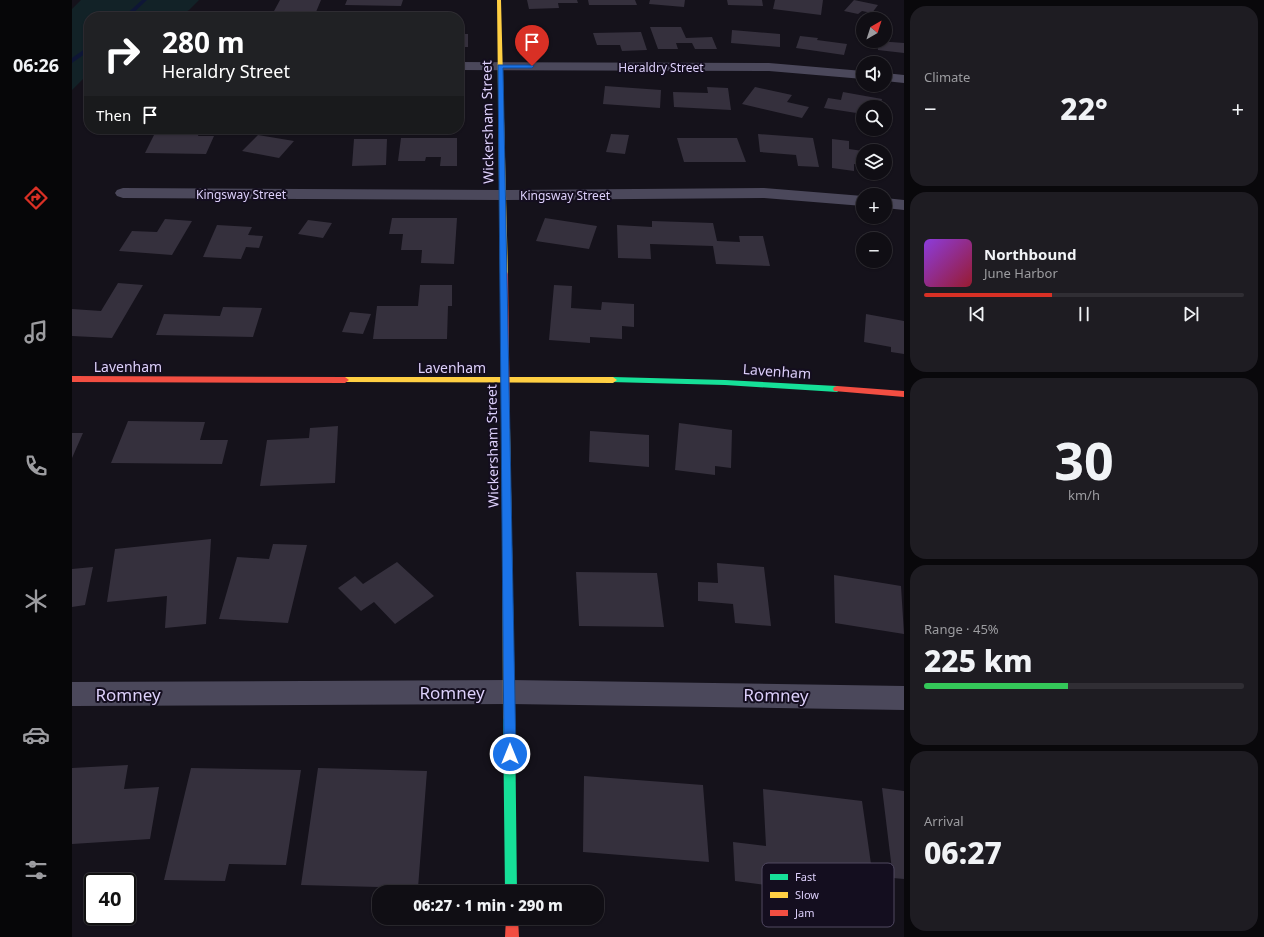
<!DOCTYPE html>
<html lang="en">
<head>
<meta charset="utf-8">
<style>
	body { margin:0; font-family:"Noto Sans",sans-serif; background:#1e1c22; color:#f1f3f6; height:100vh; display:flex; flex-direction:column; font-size:15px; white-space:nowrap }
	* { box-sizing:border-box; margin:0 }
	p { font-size:13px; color:#9c9ca0 }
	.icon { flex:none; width:22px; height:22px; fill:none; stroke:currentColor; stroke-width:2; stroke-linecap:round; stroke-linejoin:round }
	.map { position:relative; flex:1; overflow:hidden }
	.side { display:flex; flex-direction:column; gap:6px; padding:6px; background:#09080b; width:360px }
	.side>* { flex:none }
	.banner { position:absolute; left:12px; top:12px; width:380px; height:122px; border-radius:16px; box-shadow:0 1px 3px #0004,0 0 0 1px #302e34; background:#202124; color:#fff; overflow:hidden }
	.needle { width:26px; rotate:39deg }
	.buttons { position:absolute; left:784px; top:12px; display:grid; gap:8px }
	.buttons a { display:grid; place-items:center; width:36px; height:36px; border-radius:50%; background:#100e14; box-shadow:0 1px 3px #0004,0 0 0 1px #302e34; font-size:20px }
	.speed { position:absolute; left:12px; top:873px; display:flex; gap:8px; font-size:20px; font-weight:700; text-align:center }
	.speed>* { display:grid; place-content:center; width:52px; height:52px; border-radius:50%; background:#100e14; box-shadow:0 1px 3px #0004,0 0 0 1px #302e34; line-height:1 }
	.speed .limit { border:2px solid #111; border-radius:6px; background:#fff; color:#111 }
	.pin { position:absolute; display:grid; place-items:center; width:34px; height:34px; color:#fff; margin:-41px -17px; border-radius:50% 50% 50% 0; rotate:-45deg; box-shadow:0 0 4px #0007 }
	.pin .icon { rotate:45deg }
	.me { position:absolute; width:44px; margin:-22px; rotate:0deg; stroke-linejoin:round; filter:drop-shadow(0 0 3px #0008) }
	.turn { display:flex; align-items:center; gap:14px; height:84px; padding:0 12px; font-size:18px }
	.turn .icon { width:52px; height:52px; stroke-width:2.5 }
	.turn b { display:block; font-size:28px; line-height:34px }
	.then { display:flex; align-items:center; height:38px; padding:0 12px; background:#0003; gap:8px; font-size:15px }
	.big { font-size:30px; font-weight:800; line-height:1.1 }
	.side .tile { flex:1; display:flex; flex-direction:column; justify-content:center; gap:6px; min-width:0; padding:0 14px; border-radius:16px; background:#1e1c22 }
	.side .dial { align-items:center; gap:0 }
	.dial b { font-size:52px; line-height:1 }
	.song { display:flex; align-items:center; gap:12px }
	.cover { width:48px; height:48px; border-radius:6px; background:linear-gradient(135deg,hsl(270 70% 55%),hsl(350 70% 35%)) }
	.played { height:4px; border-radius:2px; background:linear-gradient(90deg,#d93025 40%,#302e34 40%) }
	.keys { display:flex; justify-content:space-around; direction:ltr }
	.heat { display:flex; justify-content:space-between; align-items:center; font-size:22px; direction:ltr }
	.charge { height:6px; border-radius:3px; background:linear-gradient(90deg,#34c759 45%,#302e34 0) }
	.trip { position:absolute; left:300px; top:885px; width:232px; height:40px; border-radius:16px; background:#100e14; box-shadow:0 1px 3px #0004,0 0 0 1px #302e34; font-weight:800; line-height:40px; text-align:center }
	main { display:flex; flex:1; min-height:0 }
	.tab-bar { display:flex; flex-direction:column; width:72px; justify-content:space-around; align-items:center; background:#060608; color:#9c9ca0 }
	.tab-bar .icon { width:28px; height:28px }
	.tab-bar .on { color:#d93025 }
	.tab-bar b { font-size:18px; color:#f1f3f6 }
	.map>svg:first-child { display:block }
	.green { fill:#122227 }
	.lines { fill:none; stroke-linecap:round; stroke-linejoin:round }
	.stream { fill:#0e1636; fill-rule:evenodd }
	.building { fill:#35303d }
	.street { fill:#4b485b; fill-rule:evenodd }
	.fast { fill:#16e098; fill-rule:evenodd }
	.slow { fill:#ffcf43; fill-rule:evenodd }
	.jam { fill:#f24e42; fill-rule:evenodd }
	.route { fill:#1a73e8; stroke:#114b97 }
	.labels { text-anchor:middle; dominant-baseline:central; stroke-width:4; stroke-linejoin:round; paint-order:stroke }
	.far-street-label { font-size:12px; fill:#ddd0fb; stroke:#140e1f }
	.street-label { font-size:14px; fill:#ddd0fb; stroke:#140e1f }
	.near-street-label { font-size:17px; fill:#ddd0fb; stroke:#140e1f }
	.key { fill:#140e1f; stroke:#504861; stroke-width:1 }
	.key-label { font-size:11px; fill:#ddd0fb }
</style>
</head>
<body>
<main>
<nav class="tab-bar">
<b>06:26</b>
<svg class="icon on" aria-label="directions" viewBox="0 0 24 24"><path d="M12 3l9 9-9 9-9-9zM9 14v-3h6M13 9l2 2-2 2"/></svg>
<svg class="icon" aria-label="music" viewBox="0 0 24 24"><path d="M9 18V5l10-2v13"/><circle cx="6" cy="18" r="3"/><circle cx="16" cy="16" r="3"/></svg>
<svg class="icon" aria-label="phone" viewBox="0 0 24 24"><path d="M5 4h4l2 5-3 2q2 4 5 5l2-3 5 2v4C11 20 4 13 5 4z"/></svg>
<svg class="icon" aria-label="climate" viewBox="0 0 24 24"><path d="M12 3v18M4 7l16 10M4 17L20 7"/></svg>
<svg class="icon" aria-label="car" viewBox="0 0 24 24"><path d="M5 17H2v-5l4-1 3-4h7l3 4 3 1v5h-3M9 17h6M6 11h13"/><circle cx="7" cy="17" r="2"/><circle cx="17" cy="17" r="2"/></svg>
<svg class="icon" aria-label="filters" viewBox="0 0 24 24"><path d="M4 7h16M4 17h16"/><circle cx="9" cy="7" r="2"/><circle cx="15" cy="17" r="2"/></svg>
</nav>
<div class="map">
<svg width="832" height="937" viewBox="0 0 832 937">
	<rect width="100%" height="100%" fill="#15121b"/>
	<!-- green -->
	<path class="green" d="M9,0H127L117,10L105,17H17V73L0,90V9Z"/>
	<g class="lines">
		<!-- stream -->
		<path class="stream" d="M70,0H75L57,17H51Z
			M17,46V51L0,63V58Z"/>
	</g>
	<!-- building -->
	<path class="building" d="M208,0H249L244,12L202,11Z
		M275,0H331L329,6L273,5Z
		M455,0H505L506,3H486L487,8L457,9Z
		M516,0H563L565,5H517Z
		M578,0H613L612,7L577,4Z
		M655,0H690L691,6L656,5Z
		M703,0H751L749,15L701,9Z
		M782,0L806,5L800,13L790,11L786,14L772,11Z
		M578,27H609L614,38L640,37L645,49H623L620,43H604L606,49H586Z
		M660,30L708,34V47L659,43Z
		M569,32L575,50L550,51L548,45H525L521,33Z
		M387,34H396V47H387Z
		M728,36L746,38L745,40L775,44L772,55L724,48Z
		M805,41L832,43V53L806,50Z
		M533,86L589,90L588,108L531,104Z
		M635,87L656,88L659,110L602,107L601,92L636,93Z
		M683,87L720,95L715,102L737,107L730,118L670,104Z
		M771,92L810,99L808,107H791V114L752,108L756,98L769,100Z
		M84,131H128L126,136H142L134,154L73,153Z
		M539,134L557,135L553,154L534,152Z
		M686,134L741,138L747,167L726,166L724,155L688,152Z
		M186,135L222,141L207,158L170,151Z
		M329,138H385V166H368L369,157H354L353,161H326Z
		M605,138H665L674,162H612Z
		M282,139H315L314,165L280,166Z
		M760,139L777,141V149L791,151V165L782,164V171L760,168Z
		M320,218H385L382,264L349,263L350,250H329L331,234H317Z
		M473,218L525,226L517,249L464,241Z
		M93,219L120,221L100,255L47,251L60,231L85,232Z
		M236,220L260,223L251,238L226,234Z
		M580,221L641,223L645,241L668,242L667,236H691L698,266L644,264L641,246L578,244L579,259L546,258L545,225L580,227Z
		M145,225L180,227L176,235L191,236L187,248L174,247L169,259L131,257Z
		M46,283L71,285L40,338L0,336V309L29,311Z
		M348,285H380V306H376L375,339H301L305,306H346Z
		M482,285L500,286L499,308L529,310L530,302L562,304V327L550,326V339L518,337V343L477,340Z
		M151,307L190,308L181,337L84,335L92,314L148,316Z
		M278,312L299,314L291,334L270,332Z
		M794,314L832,321V354L819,352V347L792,342Z
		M56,421L133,422L128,440H156L150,464L39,463Z
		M607,423L660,430L659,468L643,466V475L603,470Z
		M266,426L263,483L188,486L195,440L237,438L238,428Z
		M518,431L577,435V467L517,462Z
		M0,433H11L0,458Z
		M139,539L134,624L93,628L95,596L35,602L43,549Z
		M201,544L235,545L216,623L147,619L165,557L197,559Z
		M325,562L362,596L323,624L302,602L289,611L266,588L283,576L291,584Z
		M645,563L692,567L699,626L663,623L661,604L626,601V582L646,583Z
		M21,567L13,605L0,607V569Z
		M504,572L585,573L592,627L507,626Z
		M762,575L829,586L832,634L763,623Z
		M56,765L52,789L87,787L78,839L0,844V768Z
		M119,768L229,770L214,865L157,864L153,881L92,880Z
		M246,768L355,771L346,888L229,885Z
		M512,776L631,785L637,862L511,852Z
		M810,788L832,791V879L821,878Z
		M691,789L790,801L804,899L663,881L661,842L694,846Z"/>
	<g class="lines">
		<!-- street -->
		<path class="street" d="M387,62L697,63L791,71V79L697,71L387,70Z
			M813,73L832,75V83L813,81Z
			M51,188L429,190L692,188L791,196V206L692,198L429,200L51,198L45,196L43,193L45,190Z
			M813,198L832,200V210L813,208Z
			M438,680L832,686V710L438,704L0,706V682Z"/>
		<!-- fast -->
		<path class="fast" d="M541,377L653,380L765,386L769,389L765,392L653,385L538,382L537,380L538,378Z
			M437,713L441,714L443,718L445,892H433L431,718L433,714Z"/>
		<!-- slow -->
		<path class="slow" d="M425,0H429L436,274L432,276L428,274Z
			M273,377H541L545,380L541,383L270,382L269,380Z
			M434,425L438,428L443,718L441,722L437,723L433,722L431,718L430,428Z"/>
		<!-- jam -->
		<path class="jam" d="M429,272H435L436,274L438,428L434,431L430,428Z
			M0,376L273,377L277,380L273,383L0,382Z
			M765,386L832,391V397L762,391L761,389L762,387Z
			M434,918H446L447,937H433Z"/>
	</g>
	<!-- route -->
	<path class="route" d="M426,65H460L462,66L460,68H431L444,754L442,757L438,759L434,757L432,754Z"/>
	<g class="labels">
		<!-- far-street labels -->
		<g class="far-street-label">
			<text x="589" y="67">Heraldry Street</text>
			<text x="169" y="194">Kingsway Street</text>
			<text x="493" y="195">Kingsway Street</text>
		</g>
		<!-- street labels -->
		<g class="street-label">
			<text transform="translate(415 122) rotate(-91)">Wickersham Street</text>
			<text x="56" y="366">Lavenham</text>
			<text x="380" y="367">Lavenham</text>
			<text transform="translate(705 371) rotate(4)">Lavenham</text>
			<text transform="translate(420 446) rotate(-91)">Wickersham Street</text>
		</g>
		<!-- near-street labels -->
		<g class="near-street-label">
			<text x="380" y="692">Romney</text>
			<text x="56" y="694">Romney</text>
			<text transform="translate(704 695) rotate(1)">Romney</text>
		</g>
	</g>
	<!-- legend -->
	<rect x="690" y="863" width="132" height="64" rx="6" class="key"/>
	<rect x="698" y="874" width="18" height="6" fill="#16e098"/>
	<rect x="698" y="892" width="18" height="6" fill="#ffcf43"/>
	<rect x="698" y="910" width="18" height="6" fill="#f24e42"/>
	<g class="key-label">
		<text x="723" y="881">Fast</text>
		<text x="723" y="899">Slow</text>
		<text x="723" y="917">Jam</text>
	</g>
</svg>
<div class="buttons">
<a><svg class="needle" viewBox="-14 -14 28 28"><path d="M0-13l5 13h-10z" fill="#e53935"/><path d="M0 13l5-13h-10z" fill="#9c9ca0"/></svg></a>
<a><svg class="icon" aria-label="sound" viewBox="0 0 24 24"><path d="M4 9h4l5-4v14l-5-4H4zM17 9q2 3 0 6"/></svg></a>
<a><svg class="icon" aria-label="search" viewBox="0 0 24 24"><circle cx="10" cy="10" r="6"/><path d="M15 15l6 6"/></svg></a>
<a><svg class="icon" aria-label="layers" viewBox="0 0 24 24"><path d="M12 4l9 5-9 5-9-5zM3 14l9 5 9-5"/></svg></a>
<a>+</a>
<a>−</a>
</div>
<div class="speed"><div class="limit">40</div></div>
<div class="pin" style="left:460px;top:66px;background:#d93025"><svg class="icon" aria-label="arrive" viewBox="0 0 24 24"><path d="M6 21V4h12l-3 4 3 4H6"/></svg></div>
<svg class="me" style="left:438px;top:754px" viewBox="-20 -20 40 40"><circle r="17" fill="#1a73e8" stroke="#fff" stroke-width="3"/><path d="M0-11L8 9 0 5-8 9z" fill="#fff"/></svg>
<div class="trip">06:27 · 1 min · 290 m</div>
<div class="banner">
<div class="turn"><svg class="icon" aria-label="right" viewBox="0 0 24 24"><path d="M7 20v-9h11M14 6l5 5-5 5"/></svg><div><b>280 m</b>Heraldry Street</div></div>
<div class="then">Then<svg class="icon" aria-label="arrive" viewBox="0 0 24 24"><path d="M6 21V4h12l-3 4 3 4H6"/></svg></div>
</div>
</div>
<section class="side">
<div class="tile"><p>Climate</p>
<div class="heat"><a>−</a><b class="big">22°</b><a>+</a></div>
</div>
<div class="tile">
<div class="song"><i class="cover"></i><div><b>Northbound</b><p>June Harbor</p></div></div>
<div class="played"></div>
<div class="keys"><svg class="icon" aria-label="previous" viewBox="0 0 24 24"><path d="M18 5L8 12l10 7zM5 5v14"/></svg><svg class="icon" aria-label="pause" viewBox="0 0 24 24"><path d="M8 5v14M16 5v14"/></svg><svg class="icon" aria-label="next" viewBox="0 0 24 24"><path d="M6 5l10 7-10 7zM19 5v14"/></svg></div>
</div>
<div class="tile dial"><b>30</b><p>km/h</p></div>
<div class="tile"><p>Range · 45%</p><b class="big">225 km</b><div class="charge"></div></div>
<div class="tile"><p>Arrival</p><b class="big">06:27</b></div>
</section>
</main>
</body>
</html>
